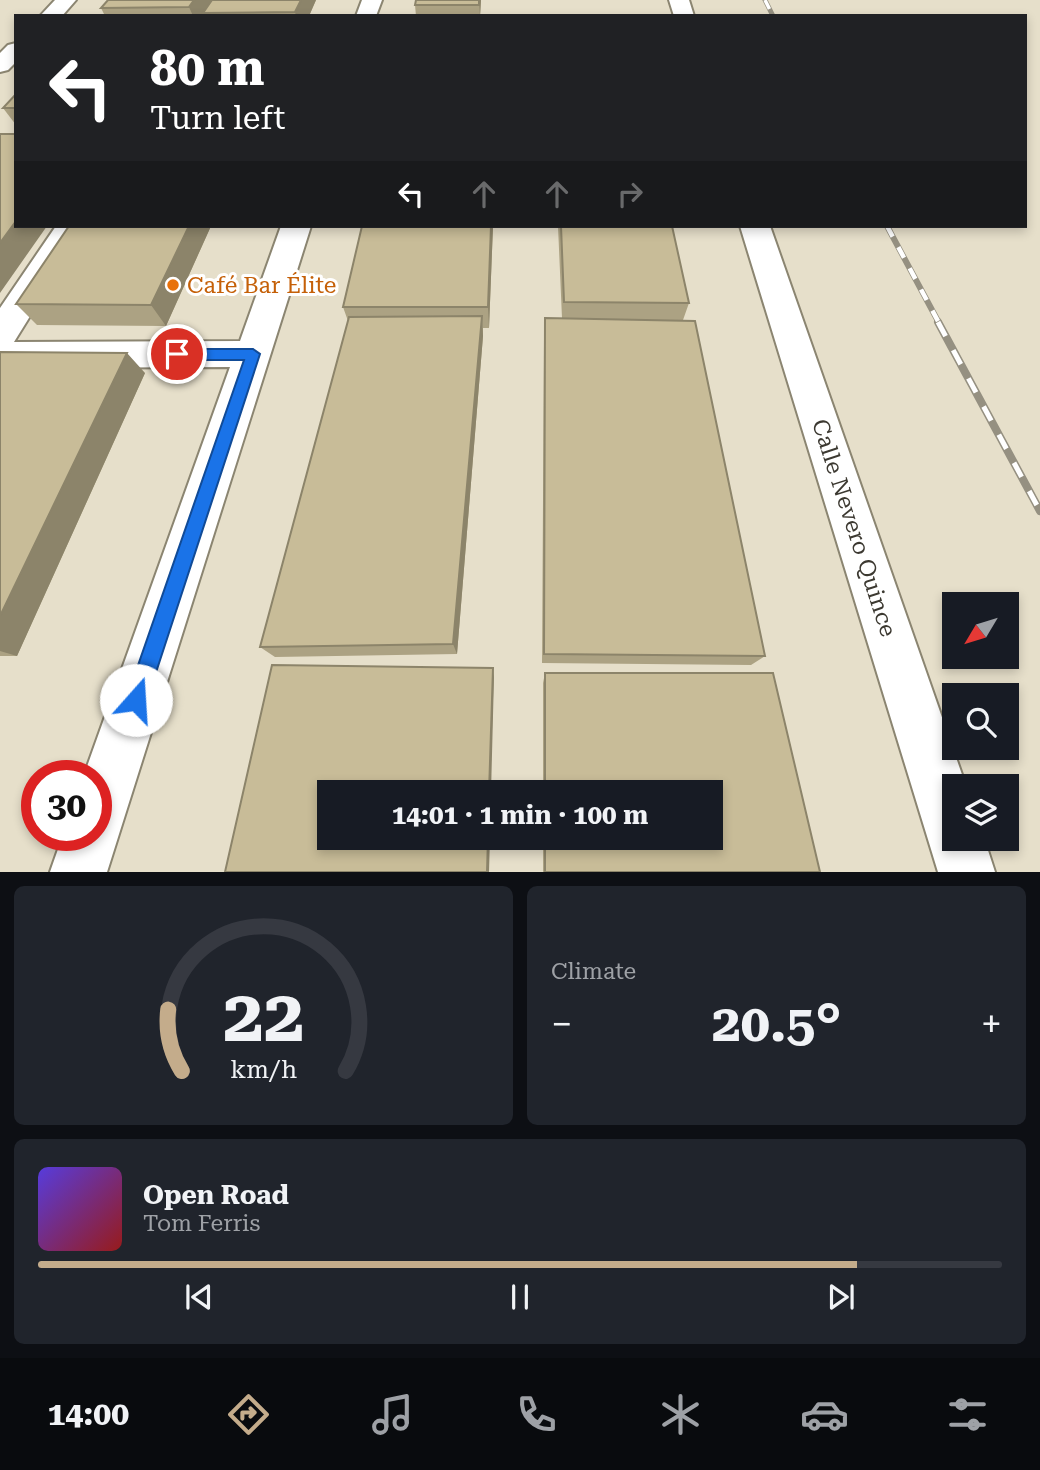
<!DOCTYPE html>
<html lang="en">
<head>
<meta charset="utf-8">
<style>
	body { margin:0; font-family:"Roboto Serif",serif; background:#20242c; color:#f1f3f6; height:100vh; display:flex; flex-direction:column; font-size:26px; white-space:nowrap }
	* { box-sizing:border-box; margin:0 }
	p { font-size:23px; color:#9ea1a6 }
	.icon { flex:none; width:38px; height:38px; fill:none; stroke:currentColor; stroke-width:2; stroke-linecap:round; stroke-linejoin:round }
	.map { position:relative; height:872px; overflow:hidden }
	.side { display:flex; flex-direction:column; gap:14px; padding:14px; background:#0d0f14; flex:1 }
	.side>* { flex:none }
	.banner { position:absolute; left:14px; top:14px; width:1013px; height:214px; border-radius:0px; box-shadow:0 4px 10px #0003; background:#202124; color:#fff; overflow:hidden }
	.needle { width:46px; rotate:232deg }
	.fabs { position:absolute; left:942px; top:592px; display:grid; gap:14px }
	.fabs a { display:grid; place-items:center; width:77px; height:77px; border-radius:0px; background:#171b24; box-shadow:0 4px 10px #0003; font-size:35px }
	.speed { position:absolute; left:21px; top:760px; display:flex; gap:14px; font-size:35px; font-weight:700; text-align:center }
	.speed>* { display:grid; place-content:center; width:91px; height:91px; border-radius:50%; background:#171b24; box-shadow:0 4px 10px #0003; line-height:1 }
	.speed .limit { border:10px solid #d22; background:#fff; color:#111 }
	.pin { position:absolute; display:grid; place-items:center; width:60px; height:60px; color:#fff; margin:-30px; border:4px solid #fff; border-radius:50%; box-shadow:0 2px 7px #0007 }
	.me { position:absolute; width:77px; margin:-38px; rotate:19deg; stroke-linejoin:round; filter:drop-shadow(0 0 5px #0008) }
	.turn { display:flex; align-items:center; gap:24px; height:147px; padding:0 21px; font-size:32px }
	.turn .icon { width:91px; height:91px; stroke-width:2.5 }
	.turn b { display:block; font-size:49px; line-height:60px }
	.lanes { display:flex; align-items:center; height:66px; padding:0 21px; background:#0003; justify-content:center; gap:35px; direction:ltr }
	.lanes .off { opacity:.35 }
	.big { font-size:52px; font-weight:700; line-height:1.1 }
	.side .tile { flex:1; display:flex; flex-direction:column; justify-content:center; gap:10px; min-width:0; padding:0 24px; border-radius:10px; background:#20242c }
	.side .dial { align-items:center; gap:0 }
	.dial svg { height:182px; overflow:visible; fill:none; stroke:#363941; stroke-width:7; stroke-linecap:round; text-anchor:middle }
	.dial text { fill:#f1f3f6; stroke:none }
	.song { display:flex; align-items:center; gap:21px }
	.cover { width:84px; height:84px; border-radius:10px; background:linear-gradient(135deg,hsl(250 70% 55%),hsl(0 70% 35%)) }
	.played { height:7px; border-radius:4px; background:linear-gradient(90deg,#c4ac8b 85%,#363941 85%) }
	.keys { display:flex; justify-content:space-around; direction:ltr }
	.heat { display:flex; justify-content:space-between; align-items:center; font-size:38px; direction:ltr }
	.side .tiles { flex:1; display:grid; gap:14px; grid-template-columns:1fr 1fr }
	.tile:last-child { grid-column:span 2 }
	.trip { position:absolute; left:317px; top:780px; width:406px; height:70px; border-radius:0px; background:#171b24; box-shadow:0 4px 10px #0003; font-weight:700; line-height:70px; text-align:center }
	.dock { display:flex; height:112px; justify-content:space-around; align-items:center; background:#090b0e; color:#9ea1a6 }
	.dock .icon { width:49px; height:49px }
	.dock .on { color:#c4ac8b }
	.dock b { font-size:32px; color:#f1f3f6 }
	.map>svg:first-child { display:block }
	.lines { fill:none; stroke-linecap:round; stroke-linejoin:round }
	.minor-casing { stroke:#8b8571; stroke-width:4 }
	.minor { fill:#fff; fill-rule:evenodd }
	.rail-far2-casing { stroke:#959081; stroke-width:5 }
	.rail-far1-casing { stroke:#959081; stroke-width:6 }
	.rail-casing { stroke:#959081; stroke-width:8 }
	.rail-far2 { stroke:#fff; stroke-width:3.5; stroke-dasharray:10; stroke-linecap:butt }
	.rail-far1 { stroke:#fff; stroke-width:4.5; stroke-dasharray:12; stroke-linecap:butt }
	.rail { stroke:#fff; stroke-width:5; stroke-dasharray:16; stroke-linecap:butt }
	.wall { fill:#aca283 }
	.shaded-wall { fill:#8c846a }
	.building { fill:#c8bc98; stroke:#8c846a; stroke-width:2 }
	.route { fill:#1a73e8; stroke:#114b97; stroke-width:2 }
	.food-dot { fill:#e8710a; stroke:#fff; stroke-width:2.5 }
	.labels { text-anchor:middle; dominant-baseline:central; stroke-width:6; stroke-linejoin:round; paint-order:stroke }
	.food-label { font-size:23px; fill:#c56008; stroke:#fff; text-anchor:start }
	.street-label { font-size:23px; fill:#3c3931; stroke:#fff }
</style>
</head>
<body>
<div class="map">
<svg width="1040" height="872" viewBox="0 0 1040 872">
	<rect width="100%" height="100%" fill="#e6dfca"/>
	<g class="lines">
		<!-- minor casing -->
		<g class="minor-casing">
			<path id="minor" d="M55,0H76L62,16H40Z
				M362,0H382L376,16H356Z
				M669,0H689L694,16H674Z
				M16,43V62L8,70L0,72V53L8,45Z
				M56,226H86L14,342L240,341L281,226H311L107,872H50L63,835H96V775H84L230,367L0,368V308Z
				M740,226H770L966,786H954V838H984L995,872H938Z"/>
		</g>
		<!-- minor -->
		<use href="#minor" class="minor"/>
		<!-- rail-far2 casing -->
		<g class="rail-far2-casing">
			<path id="rail-far2" d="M765,0L773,16"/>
		</g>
		<!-- rail-far1 casing -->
		<g class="rail-far1-casing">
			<path id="rail-far1" d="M887,226L939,323"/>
		</g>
		<!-- rail casing -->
		<g class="rail-casing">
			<path id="rail" d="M938,322L1040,511"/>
		</g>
		<!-- rail-far2 -->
		<use href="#rail-far2" class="rail-far2"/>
		<!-- rail-far1 -->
		<use href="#rail-far1" class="rail-far1"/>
		<!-- rail -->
		<use href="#rail" class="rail"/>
	</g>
	<!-- wall -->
	<path class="wall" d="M108,0H316L309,16H105L101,8Z
		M416,0H481L480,16H416L415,5Z
		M16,94V125L3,108Z
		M211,226L166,326L37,325L16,304Z
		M493,226L489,328H483V336L457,654L275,657L260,647L348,321L343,307Z
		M558,226H672L689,303L683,320L765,656L751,665L542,663L544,339L545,318H562Z
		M0,352L145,373L17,656H0Z
		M545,673L820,872H543V838H710V793H543V683Z"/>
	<!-- shaded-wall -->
	<path class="shaded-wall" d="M194,0H215L203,13L205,16H193L189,7Z
		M301,0H316L309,16H296L295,12Z
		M479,0H481L480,16Z
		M16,221V226H47L0,293V243Z
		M189,226H211L166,326L151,305Z
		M491,226H493L489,328L488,307Z
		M482,316L483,336L457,654L453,644Z
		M127,353L145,373L17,656L0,651V616Z
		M493,668L494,677L491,793H489Z
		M488,838H490L489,872H487Z"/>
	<!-- building -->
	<path class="building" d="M108,0H194L189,7L101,8Z
		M212,0H301L295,12L203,13Z
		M416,0H479V5H415Z
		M422,15L462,16H422Z
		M16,94V108H3Z
		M0,134H16V221L0,243Z
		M69,226H189L151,305L16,304Z
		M362,226H491L488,307H343Z
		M561,226H672L689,303L564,302Z
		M482,316L453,644L260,647L349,317Z
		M545,318L695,321L765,656L544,654Z
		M0,352L127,353L0,616Z
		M272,665L493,668L489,793H329V838H488L487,872H225Z
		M545,673H773L820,872H545V838H710V793H545Z"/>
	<!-- route -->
	<path class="route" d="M177,349H253L260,354L147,700L144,707L136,710L129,707L126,700L244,360H177L170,354Z"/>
	<!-- markers -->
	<circle class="food-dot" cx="173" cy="285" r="7"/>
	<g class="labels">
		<!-- food labels -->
		<g class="food-label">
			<text x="187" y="285">Café Bar Élite</text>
		</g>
		<!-- street labels -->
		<g class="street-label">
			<text transform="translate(854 528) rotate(72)">Calle Nevero Quince</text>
		</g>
	</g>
</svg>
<div class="fabs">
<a><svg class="needle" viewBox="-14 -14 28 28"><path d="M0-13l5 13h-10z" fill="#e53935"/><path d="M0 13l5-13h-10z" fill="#9ea1a6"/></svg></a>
<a><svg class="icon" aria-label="search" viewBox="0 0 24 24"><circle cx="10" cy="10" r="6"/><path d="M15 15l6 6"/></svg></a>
<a><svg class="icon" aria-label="layers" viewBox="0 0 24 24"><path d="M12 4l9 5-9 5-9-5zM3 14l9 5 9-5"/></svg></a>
</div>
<div class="speed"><div class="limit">30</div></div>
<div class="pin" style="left:177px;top:354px;background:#d93025"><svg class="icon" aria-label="arrive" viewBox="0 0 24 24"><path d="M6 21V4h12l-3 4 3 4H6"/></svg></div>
<svg class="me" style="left:136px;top:700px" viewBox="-20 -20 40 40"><circle r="19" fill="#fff"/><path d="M0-13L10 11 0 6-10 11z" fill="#1a73e8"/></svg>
<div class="trip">14:01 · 1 min · 100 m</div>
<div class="banner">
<div class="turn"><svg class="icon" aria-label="left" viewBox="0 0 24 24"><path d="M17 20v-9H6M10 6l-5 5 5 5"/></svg><div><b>80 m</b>Turn left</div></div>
<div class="lanes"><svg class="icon" aria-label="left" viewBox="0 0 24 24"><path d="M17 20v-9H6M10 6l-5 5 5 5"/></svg><svg class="icon off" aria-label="ahead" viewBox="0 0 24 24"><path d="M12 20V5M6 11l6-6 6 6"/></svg><svg class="icon off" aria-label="ahead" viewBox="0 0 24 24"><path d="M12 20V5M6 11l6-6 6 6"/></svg><svg class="icon off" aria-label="right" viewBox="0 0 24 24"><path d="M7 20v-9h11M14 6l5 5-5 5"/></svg></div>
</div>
</div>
<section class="side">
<div class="tiles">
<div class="tile dial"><svg viewBox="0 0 100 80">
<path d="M14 69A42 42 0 1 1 86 69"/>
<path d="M14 69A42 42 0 0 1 8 42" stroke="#c4ac8b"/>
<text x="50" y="56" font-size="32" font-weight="700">22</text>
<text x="50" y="72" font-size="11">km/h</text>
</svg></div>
<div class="tile"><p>Climate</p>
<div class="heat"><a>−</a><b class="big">20.5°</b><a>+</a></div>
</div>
<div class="tile">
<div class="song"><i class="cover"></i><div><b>Open Road</b><p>Tom Ferris</p></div></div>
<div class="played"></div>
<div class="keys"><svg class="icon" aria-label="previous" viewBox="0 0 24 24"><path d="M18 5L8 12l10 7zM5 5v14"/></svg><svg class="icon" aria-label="pause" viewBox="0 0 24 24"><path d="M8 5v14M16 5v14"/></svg><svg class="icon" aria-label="next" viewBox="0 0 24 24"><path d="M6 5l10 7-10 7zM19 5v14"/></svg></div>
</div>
</div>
</section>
<nav class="dock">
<b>14:00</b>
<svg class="icon on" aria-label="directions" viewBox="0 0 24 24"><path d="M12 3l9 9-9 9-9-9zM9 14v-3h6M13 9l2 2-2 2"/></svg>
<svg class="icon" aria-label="music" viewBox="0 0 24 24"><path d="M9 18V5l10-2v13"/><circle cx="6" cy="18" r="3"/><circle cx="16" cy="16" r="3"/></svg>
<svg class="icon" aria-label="phone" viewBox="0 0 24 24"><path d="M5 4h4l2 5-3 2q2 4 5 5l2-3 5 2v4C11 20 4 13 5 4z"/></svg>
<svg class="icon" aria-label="climate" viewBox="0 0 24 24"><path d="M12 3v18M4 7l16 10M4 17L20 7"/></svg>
<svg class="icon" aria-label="car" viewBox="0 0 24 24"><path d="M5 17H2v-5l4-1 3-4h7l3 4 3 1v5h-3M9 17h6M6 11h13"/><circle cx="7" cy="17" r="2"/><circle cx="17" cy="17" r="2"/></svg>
<svg class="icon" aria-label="filters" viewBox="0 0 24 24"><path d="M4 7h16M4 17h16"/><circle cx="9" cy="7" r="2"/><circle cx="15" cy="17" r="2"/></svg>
</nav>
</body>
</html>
